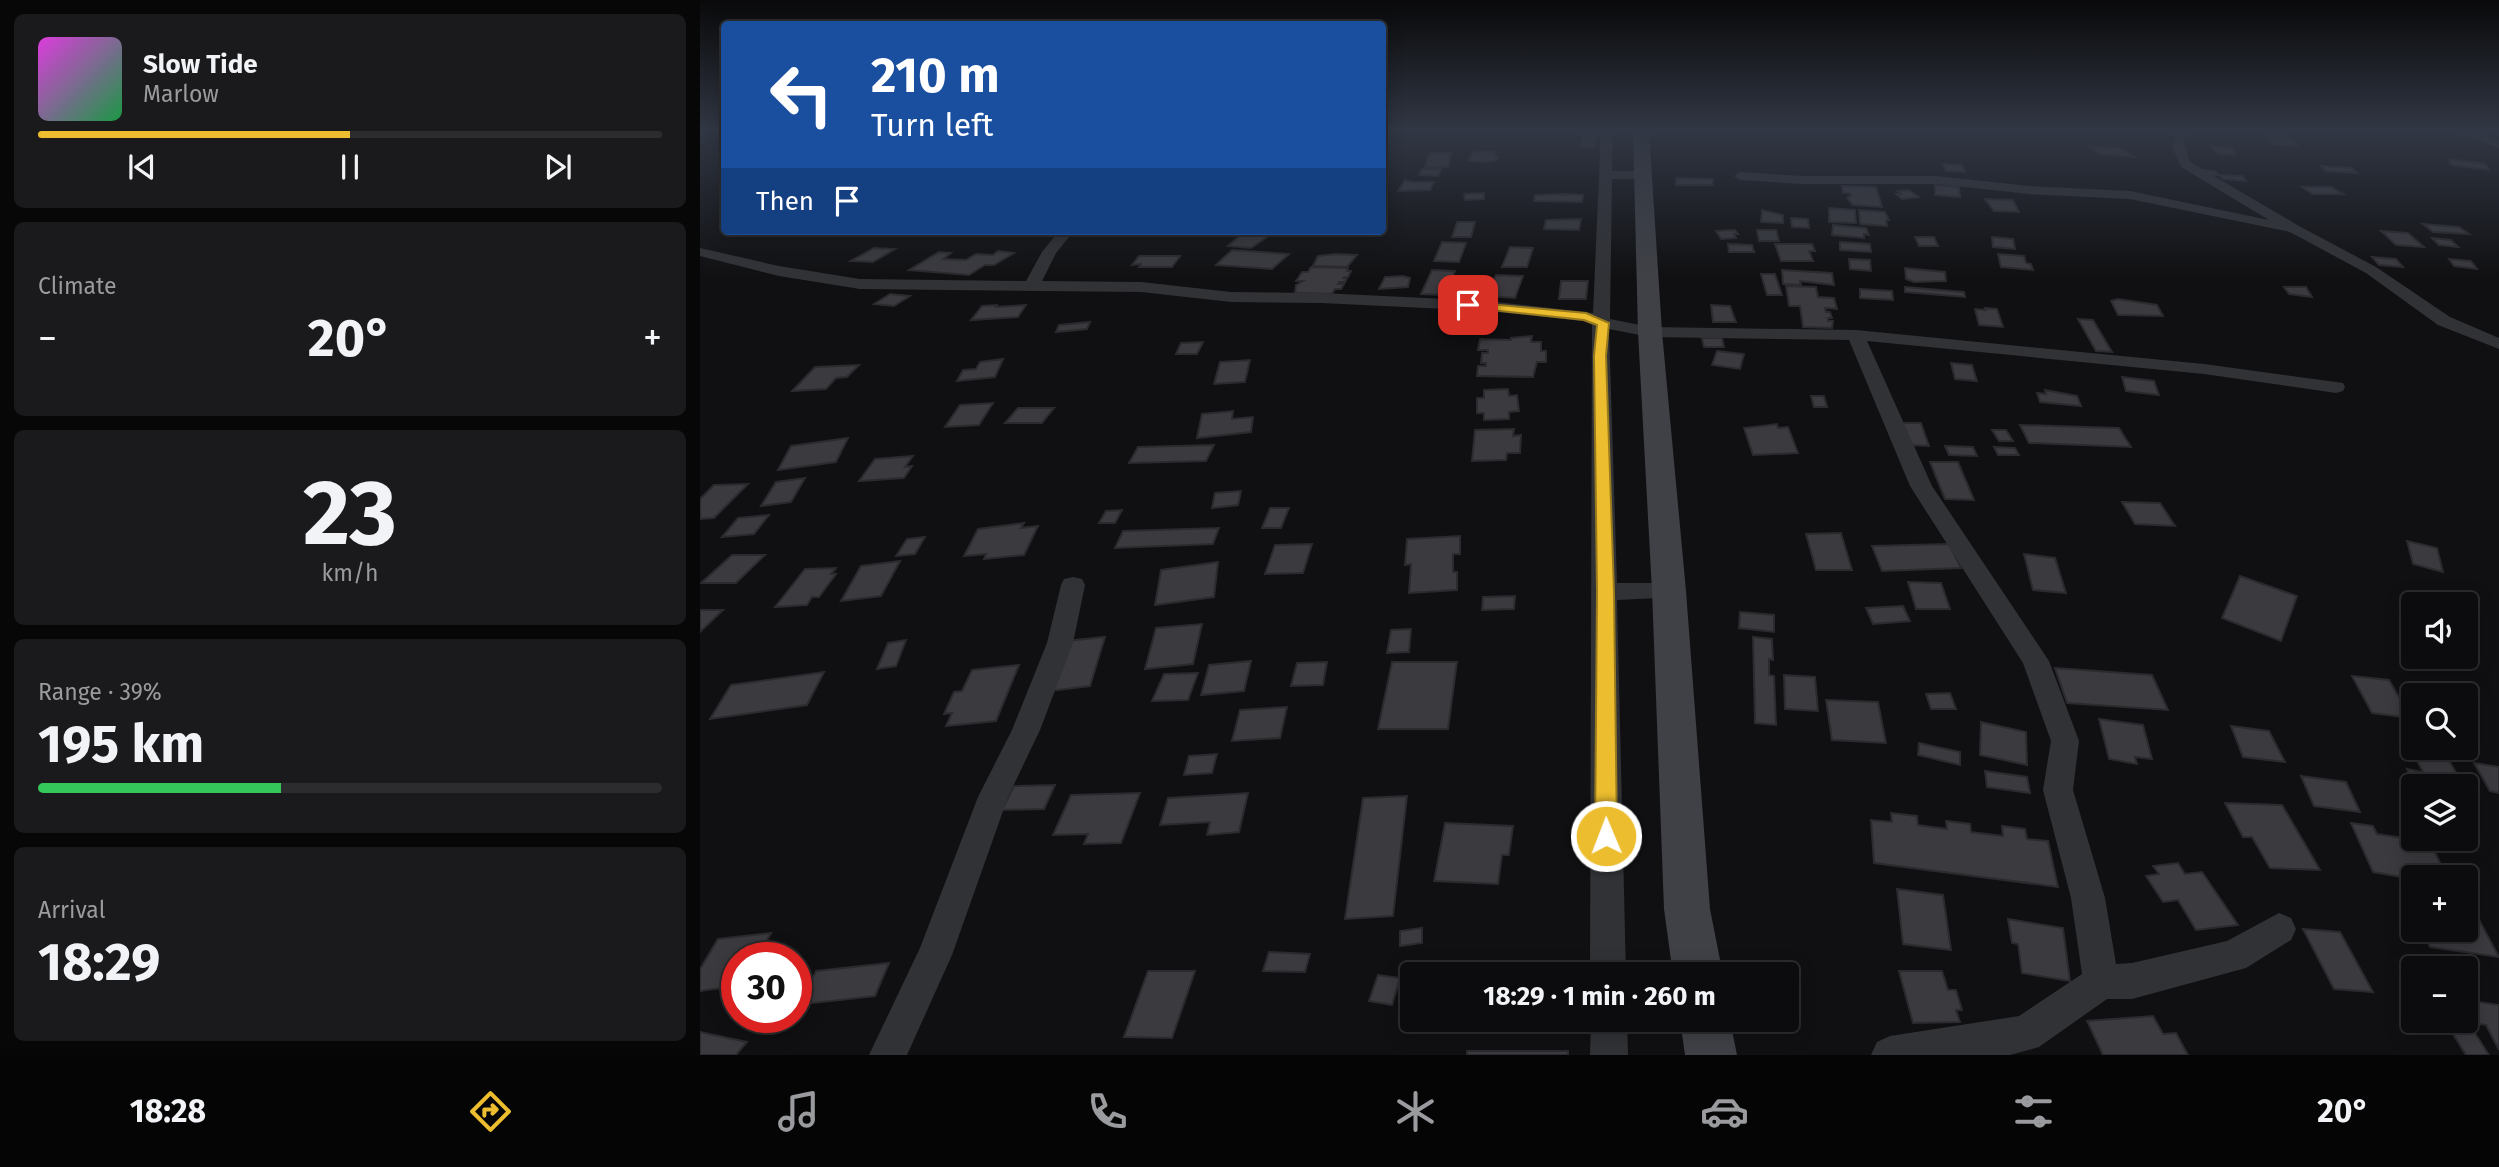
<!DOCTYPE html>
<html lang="en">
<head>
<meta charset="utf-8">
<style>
	body { margin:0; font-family:"Fira Sans",sans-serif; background:#1a1a1c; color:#f1f3f6; height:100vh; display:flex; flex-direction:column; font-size:26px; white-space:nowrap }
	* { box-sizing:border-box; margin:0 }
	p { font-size:23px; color:#9a9b9e }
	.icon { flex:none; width:38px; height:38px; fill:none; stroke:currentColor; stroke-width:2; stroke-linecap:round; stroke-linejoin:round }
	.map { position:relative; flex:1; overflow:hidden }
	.panel { display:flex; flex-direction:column; gap:14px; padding:14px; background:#070708; width:700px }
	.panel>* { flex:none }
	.hud { position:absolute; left:21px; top:21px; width:665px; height:214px; border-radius:7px; box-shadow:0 4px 18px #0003,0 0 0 2px #2c2c2e; background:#1a4fa0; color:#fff; overflow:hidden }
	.tools { position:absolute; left:1701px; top:592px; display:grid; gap:14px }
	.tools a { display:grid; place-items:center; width:77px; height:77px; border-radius:7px; background:#0c0c0e; box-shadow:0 4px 18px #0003,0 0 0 2px #2c2c2e; font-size:35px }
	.speed { position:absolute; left:21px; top:942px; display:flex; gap:14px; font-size:35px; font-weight:700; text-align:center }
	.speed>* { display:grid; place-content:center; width:91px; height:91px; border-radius:50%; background:#0c0c0e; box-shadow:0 4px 18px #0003,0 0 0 2px #2c2c2e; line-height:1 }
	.speed .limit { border:10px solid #d22; background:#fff; color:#111 }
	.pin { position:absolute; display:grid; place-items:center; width:60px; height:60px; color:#fff; margin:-30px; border-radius:14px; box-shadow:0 4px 10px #0006 }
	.me { position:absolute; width:77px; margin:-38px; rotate:359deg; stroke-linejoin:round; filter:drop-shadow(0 0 5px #0008) }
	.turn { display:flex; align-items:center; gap:24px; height:147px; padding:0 35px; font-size:32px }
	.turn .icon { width:91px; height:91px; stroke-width:2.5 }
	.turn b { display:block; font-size:49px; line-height:60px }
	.then { display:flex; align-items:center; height:66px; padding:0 35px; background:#0003; gap:14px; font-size:26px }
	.big { font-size:52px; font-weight:700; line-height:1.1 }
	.panel .card { flex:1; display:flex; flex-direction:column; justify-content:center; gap:10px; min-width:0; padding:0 24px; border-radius:10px; background:#1a1a1c }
	.panel .dial { align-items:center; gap:0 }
	.dial b { font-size:91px; line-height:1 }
	.song { display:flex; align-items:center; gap:21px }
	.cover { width:84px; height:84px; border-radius:10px; background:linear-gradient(135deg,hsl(300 70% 55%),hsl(140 70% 35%)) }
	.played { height:7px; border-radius:4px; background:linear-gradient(90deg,#ecbd2e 50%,#2c2c2e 50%) }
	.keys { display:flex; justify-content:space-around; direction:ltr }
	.heat { display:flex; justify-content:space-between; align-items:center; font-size:38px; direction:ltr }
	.charge { height:10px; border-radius:5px; background:linear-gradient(90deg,#34c759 39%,#2c2c2e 0) }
	.trip { position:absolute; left:700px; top:962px; width:399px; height:70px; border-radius:7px; background:#0c0c0e; box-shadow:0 4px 18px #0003,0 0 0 2px #2c2c2e; font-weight:700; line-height:70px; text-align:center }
	.tab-bar { display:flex; height:112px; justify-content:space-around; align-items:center; background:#050506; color:#9a9b9e }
	.tab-bar .icon { width:49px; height:49px }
	.tab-bar .current { color:#ecbd2e }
	.tab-bar b { font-size:32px; color:#f1f3f6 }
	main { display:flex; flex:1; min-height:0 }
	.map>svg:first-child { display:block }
	.building { fill:#3a3a3f; stroke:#2b2a2e; stroke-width:2 }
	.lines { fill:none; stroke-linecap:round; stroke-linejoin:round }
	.street { fill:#313236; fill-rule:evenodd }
	.secondary { fill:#3f4146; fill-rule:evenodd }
	.route { fill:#ecbd2e; stroke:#997b1e; stroke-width:2 }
</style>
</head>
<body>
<main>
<section class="panel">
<div class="card">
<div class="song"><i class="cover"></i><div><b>Slow Tide</b><p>Marlow</p></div></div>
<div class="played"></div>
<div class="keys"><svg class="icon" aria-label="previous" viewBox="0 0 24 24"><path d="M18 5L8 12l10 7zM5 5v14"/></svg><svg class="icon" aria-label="pause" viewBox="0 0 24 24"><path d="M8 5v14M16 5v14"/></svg><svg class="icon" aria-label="next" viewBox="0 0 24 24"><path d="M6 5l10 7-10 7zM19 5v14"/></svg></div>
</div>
<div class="card"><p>Climate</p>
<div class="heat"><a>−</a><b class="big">20°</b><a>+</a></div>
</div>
<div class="card dial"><b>23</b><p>km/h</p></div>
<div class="card"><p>Range · 39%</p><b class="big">195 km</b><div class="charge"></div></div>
<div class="card"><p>Arrival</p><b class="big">18:29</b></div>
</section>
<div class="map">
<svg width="1799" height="1055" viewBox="0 0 1799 1055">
	<rect width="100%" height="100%" fill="#101012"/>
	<!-- building -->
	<path class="building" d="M882,130H896L894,147H881Z
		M1565,135L1587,136L1595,140L1598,146L1572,144L1563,137L1567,138Z
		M1511,146L1532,148L1536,155L1518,154Z
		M1390,147L1421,148L1434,157L1399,154Z
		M774,151L796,152L794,156L798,157L796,160L787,162L768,161Z
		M729,153H751L748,167H725Z
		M1749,159L1786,164L1789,170L1751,165Z
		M1243,164L1262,165L1265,172L1246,171Z
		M1621,166L1652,168L1657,173L1626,171Z
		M722,169H741L738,176L719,175Z
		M1503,170L1515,171L1519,175L1542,176L1546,181L1523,179L1519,175H1507Z
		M976,178L1013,179V185H976Z
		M705,180L713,182H734L730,190L698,191Z
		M1235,185L1259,187L1260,197L1235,195Z
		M1142,186L1176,187L1182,207L1153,205L1147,198L1151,196L1150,193H1143Z
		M1602,187H1631L1643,194H1613Z
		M1209,190L1219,197L1202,199L1196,194H1201L1197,191Z
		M784,193V199L765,200L764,194Z
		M866,194L883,195L882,202L834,201L835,195Z
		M1285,199L1313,200L1319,212L1294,211Z
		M1129,208L1155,210L1156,223L1129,222Z
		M1062,210L1083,215V223L1061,222Z
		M1159,210L1185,212L1189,220H1186L1187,226L1160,224Z
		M1091,218L1108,219L1109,228L1092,227Z
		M881,219L879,230L844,229L846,220Z
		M757,222H775L771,237H752Z
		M1723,224L1759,227L1769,234L1733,232Z
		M1133,225L1166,228L1169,235L1164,234V238L1132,235Z
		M1035,230L1038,234H1034L1036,238L1021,239L1016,231Z
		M1057,230H1076L1079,241H1059Z
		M271,231H295L288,236H265Z
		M375,231H436L433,234L373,233Z
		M545,231H569L565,234L570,235L551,248L528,246Z
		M1681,231L1708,233L1724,247L1696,245Z
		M1215,237H1234L1238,246H1219Z
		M1292,237L1313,239L1315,249L1293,247Z
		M1732,238L1751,240L1758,247L1739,245Z
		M742,242L766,243L759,262L734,261Z
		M1140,242L1170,244L1171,252L1140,250Z
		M1028,244L1052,245L1054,252H1029Z
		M1075,244H1112L1115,251H1109L1113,261H1081Z
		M810,247L833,248L827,267H802Z
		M174,248L195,249L173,262L151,261Z
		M532,250L589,254L572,269L516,265Z
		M298,251L314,253L294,265H285L269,275L209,270L239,252L251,253L243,259L266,260L276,254L293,255Z
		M636,254L657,255L647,267L613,266L618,256Z
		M1298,254L1324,256L1326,263L1331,264L1333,270L1301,267Z
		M439,256H480L472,267H439L441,264L432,265Z
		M1672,257L1696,259L1703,267L1679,265Z
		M1149,259L1170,260L1171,271L1150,269Z
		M1749,259L1771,261L1777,269L1754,266Z
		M611,267L648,268L647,271H651L648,277L642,278H647L645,282H639L638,284H644L641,289H635L632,294L595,293L596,285L603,281H596L602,272H608Z
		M1205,268L1245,272L1246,281L1214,282L1206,279Z
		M732,270L755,271L745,295L721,294Z
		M1082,270L1132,273L1134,285L1100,281L1101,285L1083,284Z
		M1061,274H1075L1082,295H1067Z
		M796,275L823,276L815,298L787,296Z
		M703,276L710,278L708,287L679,289L685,277Z
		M861,281H888L886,299H859Z
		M1086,286L1116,287L1118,297L1134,298L1137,309L1125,308L1126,312H1130L1132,318H1128V321H1133L1132,328L1103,327L1100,306H1089Z
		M1205,287L1264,292L1265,297L1205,292Z
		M1584,287H1606L1612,297L1589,294Z
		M1160,289L1192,291L1193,300L1160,298Z
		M190,294L210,296L194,306L174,304Z
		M1418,299L1457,305L1463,316L1418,315L1411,301Z
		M297,305L296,307L326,305L318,317L271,320L282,306Z
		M1011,305L1030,306L1036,322H1013Z
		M1285,308L1297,309L1303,327L1279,325L1275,309L1286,310Z
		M1378,319L1393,320L1412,352L1396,351Z
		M390,322L387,329L356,332L359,325Z
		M832,336L831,342H841V351H846V362H837L833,377L777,376L778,366H786V363H781L782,353H788V350H778L780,339L811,340V338Z
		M1002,338H1022L1024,347H1004Z
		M503,342L497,354H476L481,343Z
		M1017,351L1044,354L1040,369L1012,365Z
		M303,359L295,377L257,381L263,370L276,369L280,362Z
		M550,360L545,382L514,384L520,362Z
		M1251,363L1272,365L1277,381L1255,379Z
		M159,365L147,377L136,378L126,389L92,391L115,367Z
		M1422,377L1454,381L1459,395L1426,391Z
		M808,389L809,396L817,395L819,411L809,412V419L784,420V413H777V398H784V390Z
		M1345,390L1377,396L1381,406L1340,402L1337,393L1346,394Z
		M1111,396H1124L1127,407H1114Z
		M293,403L279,425L245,427L260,405Z
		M318,408H354L342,423H305Z
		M533,411L532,419L553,417L551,432L497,438L502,414Z
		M1198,423H1221L1229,446L1205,445Z
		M1077,424L1078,428L1088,427L1098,453L1053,455L1044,428Z
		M1320,425L1419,428L1431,447L1329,443Z
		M814,429L813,436L821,435L820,453H807L806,460L772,461L775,430Z
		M1292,430H1306L1313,441H1299Z
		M148,438L136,462L78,470L91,446Z
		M514,445L506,461L429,463L438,447Z
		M1245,446L1273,447L1277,456L1249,455Z
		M1294,447L1315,448L1319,455H1298Z
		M213,456L205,467L212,466L204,478L159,481L175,459Z
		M1230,462H1258L1274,500L1245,499Z
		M105,478L91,502L61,506L76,482Z
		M48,484L14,518L0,519V499L14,485Z
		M541,491L538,505L512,508L515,493Z
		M1422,502L1460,503L1475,526L1435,524Z
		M570,508H589L581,528H562Z
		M422,510L415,523H399L406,511Z
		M69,515L54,534L22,537L38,518Z
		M324,523L321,528L338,526L324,555L284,559L286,554L264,556L278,529Z
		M519,528L513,544L415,548L423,531Z
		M1141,533L1152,570H1116L1106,534Z
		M760,536V554H753V572H757V590L709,593L711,564L705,565L707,539Z
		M225,537L215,554L196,556L207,539Z
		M1707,541L1737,548L1743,572L1713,564Z
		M612,544L603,573L565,574L575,545Z
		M1249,544L1261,568L1182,571L1172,546Z
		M1324,554L1355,558L1366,593L1333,590Z
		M32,555H65L36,583H1Z
		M200,561L181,596L141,601L161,566Z
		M518,562L514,597L455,605L461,570Z
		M136,568L131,574H136L119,597H112L107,605L75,607L105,569Z
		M1540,576L1597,596L1581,641L1522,618Z
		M1208,582L1241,583L1250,609H1216Z
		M815,596L814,609L782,610L783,597Z
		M1203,606L1210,621L1173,624L1166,608Z
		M0,610H23L0,632Z
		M1040,612L1074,615V632L1039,628Z
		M502,624L493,664L445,669L456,628Z
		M711,629L709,652L687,653L691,630Z
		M405,637L390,686L349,691L366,641Z
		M1053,637L1072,639L1073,660L1069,659V675L1074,676L1076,725L1055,723Z
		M206,640L196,666L177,669L188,643Z
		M551,661L544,691L501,695L509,665Z
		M627,662L623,685L591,686L597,663Z
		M692,662H757L748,729H678Z
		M319,665L296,721L246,726L252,713L244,714L254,692L262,691L272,670Z
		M1355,668L1452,675L1468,710L1367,703Z
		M124,672L107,705L10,719L31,685Z
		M498,673L488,700L452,701L464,674Z
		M1084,675L1115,677L1118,711L1085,709Z
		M1652,676L1689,680L1711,718L1672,713Z
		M1250,693L1256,709H1231L1226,694Z
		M1126,700L1178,702L1186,743L1132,740Z
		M587,707L580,738L532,741L540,710Z
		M1399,719L1443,725L1452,759L1435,757L1437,764L1409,759Z
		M1281,722L1326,732L1327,765L1280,755Z
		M1531,726L1569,731L1585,762L1543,757Z
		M1219,743L1260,752V765L1218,755Z
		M1711,750L1745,754L1763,784L1727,779Z
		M517,754L512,773L484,775L489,756Z
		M1774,763L1799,767V793L1790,791Z
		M1707,769L1721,772L1728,786H1715Z
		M1285,771L1327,777L1330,793L1287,787Z
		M1601,776L1646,782L1660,812L1614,806Z
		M355,785L344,809L302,810L314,786Z
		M440,793L421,843L384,844L388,834L353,835L371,795Z
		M548,793L539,832L507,835L510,822L460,825L468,798Z
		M707,796L693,916L645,919L663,798Z
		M1525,803L1582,805L1620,870L1570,868L1552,837H1543Z
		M1191,813L1217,816L1218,825L1247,829L1246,821L1270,824L1271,832L1303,836L1302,826L1325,829L1327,839L1348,841L1358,887L1174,863L1171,820L1192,822Z
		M745,823L813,826L809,855H802L798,884L734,881Z
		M1651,823L1673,826L1677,834L1730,842L1747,877L1713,879L1673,872Z
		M1478,863L1485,874L1502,872L1538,925L1496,930L1478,900L1463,902L1446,876L1459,874L1453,866Z
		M1197,889L1243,895L1251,950L1203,944Z
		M1766,901H1769L1799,957L1730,947L1722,929H1766Z
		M1308,919L1363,928L1370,981L1322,973L1318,944L1312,943Z
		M722,928V943L700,946V931Z
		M1603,929L1640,932L1673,992L1634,989Z
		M71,933L58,957H37V986L0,991V969L18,939Z
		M569,952L610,954L605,972L563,971Z
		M189,963L175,996L96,1005V983L111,981L116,971Z
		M448,971H495L472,1038L424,1037Z
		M1199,971H1242L1248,990H1256L1262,1010H1256L1260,1022L1213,1023Z
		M678,975L700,978L692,1005L669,1001Z
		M1766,1000L1799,1005V1050L1786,1025L1759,1021L1766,1020Z
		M1453,1016L1463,1034L1476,1033L1488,1055H1403L1387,1021Z
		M1748,1026L1771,1027L1789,1055H1766Z
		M0,1032L47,1042L36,1055H0Z
		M767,1051H868V1055H767Z"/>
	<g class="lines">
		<!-- street -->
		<path class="street" d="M901,130H913L912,171H942L948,175L942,179H912L910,319L950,327L1156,330L1504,364L1643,383L1645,387L1643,391L1636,393L1504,374L1167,341L1232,486L1349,661L1379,741L1373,790L1405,898L1416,964L1432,963L1527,941L1579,913L1591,918L1596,929L1591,940L1546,968L1432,999H1407L1339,1047L1310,1055H1171L1177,1042L1190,1036L1319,1016L1382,974L1371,898L1343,790L1351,741L1323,663L1210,486L1149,340L950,337L909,329L917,583H969L978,585L981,591L978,597L917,600L926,975H890L892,325L883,321L788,311L621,303L531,302L441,292L160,289L79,276L0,256V248L79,266L160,279L326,281L342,252L359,231H374L356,253L342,281L441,282L531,292L621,293L788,301L893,313Z
			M1476,130H1488L1484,143L1490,162L1599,226L1676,267L1750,317L1799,338V349L1738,325L1666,273L1590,232L1430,199L1329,194L1237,184H1104L1040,180L1034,176L1040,172L1104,176H1237L1329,186L1430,191L1569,220L1481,167L1472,147Z
			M1749,130H1766L1799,140V148Z
			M373,577L382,579L385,585L373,643L340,730L308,797L252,955L207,1055H169L220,948L278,797L312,730L347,643L361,585L364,579Z
			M891,1020H927L928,1055H890Z"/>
		<!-- secondary -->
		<path class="secondary" d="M933,130H949L962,332L986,591L1010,909L1023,975H973L964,909L952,591L938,332Z
			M980,1020H1030L1037,1055H985Z"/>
	</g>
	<!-- sky -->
	<linearGradient id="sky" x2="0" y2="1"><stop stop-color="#09090a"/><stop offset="0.47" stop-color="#313744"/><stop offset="1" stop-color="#313744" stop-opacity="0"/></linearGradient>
	<rect width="1799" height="277" fill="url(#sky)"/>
	<!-- route -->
	<path class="route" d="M768,302L886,313L909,323L906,356L914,592L917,836L914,843L906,845L899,843L895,836L897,592L894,356L897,325L884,320L764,307L762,305Z"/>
</svg>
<div class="tools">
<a><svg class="icon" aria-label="sound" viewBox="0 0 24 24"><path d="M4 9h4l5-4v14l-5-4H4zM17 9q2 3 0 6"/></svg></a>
<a><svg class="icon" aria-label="search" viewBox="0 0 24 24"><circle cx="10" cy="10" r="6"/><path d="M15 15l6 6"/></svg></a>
<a><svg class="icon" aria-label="layers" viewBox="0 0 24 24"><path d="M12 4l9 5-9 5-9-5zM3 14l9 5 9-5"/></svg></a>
<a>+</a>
<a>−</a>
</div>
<div class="speed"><div class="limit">30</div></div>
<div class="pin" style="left:768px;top:305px;background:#d93025"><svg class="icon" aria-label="arrive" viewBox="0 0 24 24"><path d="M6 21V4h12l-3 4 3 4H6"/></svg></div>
<svg class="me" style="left:906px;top:836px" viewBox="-20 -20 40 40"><circle r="17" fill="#ecbd2e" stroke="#fff" stroke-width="3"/><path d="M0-11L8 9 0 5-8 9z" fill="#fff"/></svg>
<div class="trip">18:29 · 1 min · 260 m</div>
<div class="hud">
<div class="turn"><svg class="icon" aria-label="left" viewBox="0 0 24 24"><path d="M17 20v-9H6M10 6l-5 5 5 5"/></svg><div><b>210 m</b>Turn left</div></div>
<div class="then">Then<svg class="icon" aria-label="arrive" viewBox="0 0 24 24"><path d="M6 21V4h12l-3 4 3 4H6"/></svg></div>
</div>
</div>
</main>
<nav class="tab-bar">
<b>18:28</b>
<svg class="icon current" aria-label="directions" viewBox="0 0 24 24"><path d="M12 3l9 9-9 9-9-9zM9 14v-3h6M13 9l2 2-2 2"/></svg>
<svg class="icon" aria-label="music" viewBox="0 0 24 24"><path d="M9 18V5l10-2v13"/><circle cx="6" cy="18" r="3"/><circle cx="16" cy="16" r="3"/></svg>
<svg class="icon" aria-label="phone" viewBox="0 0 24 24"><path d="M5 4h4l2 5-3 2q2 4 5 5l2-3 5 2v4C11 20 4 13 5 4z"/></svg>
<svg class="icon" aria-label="climate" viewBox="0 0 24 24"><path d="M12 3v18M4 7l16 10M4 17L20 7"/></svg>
<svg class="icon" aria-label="car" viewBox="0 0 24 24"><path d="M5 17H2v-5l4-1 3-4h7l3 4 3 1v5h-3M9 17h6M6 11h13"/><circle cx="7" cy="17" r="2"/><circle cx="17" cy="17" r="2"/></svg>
<svg class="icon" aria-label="filters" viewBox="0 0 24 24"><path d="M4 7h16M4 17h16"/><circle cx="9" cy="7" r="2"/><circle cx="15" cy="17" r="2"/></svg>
<b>20°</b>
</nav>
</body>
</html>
